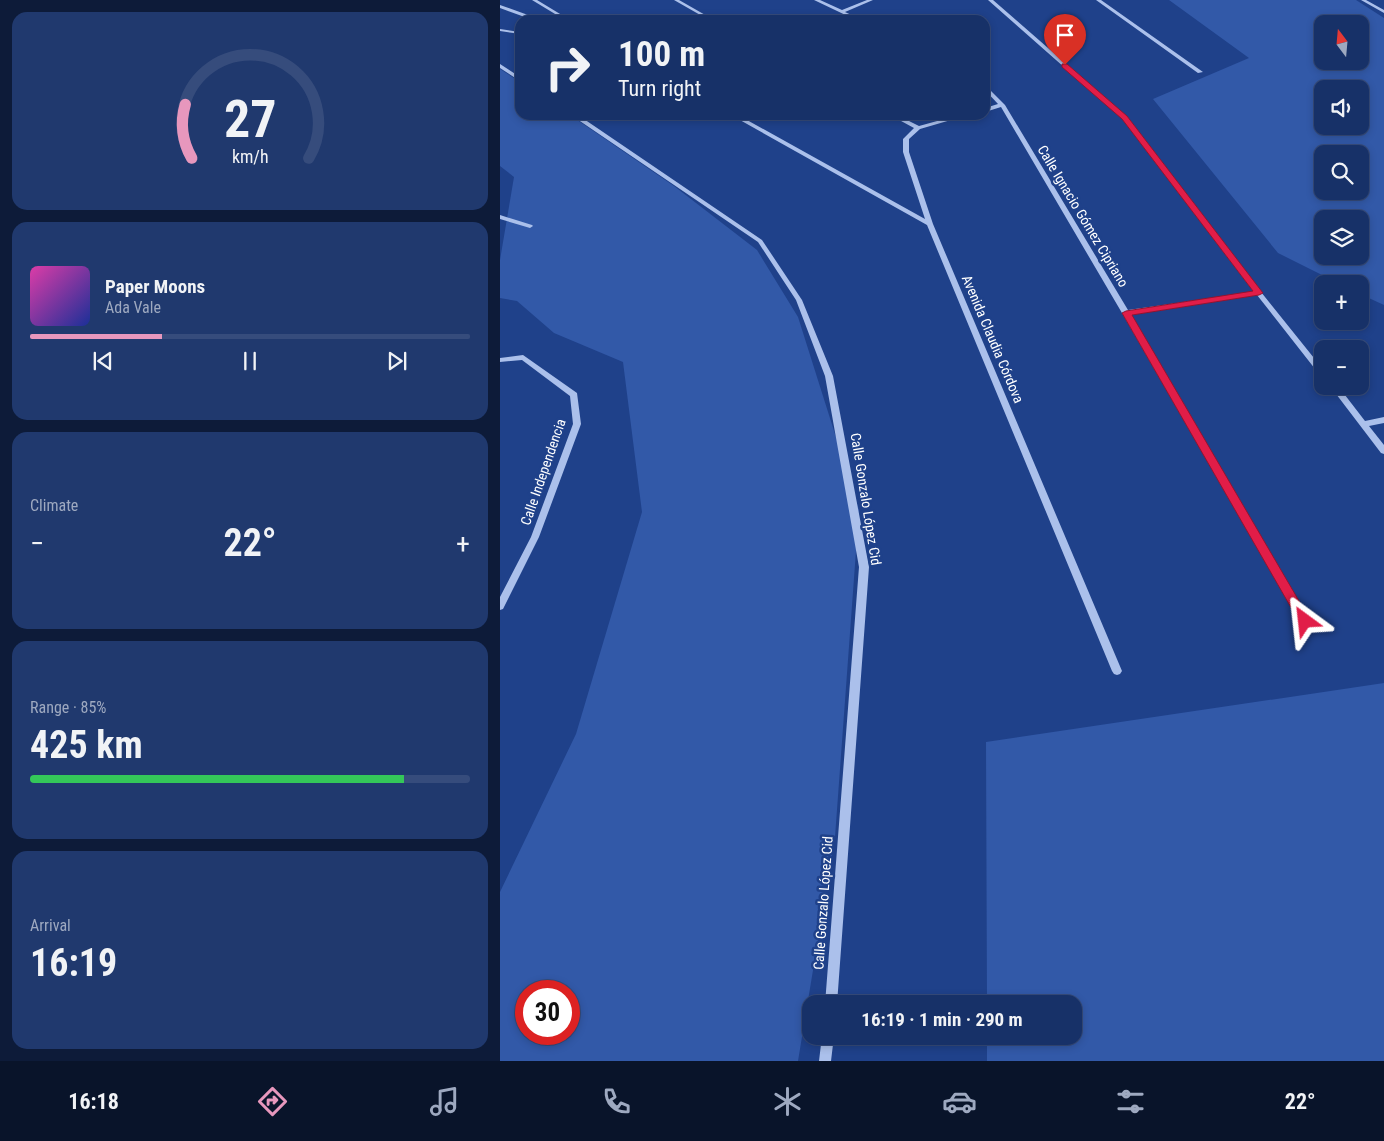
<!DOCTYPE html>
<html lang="en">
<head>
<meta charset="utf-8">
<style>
	body { margin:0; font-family:"Roboto Condensed",sans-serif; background:#20396e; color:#f1f3f6; height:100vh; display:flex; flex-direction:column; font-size:19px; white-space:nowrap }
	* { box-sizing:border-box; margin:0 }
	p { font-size:16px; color:#9ea9c0 }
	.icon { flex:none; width:28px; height:28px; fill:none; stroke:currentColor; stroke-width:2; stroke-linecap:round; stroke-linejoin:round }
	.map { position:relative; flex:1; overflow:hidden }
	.side { display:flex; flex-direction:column; gap:12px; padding:12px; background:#0d1b39; width:500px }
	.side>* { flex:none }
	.hud { position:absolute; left:15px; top:15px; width:475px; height:105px; border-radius:15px; box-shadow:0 2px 8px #0003,0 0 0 1px #364c7c; background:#173168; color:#f1f3f6; overflow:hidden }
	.needle { width:32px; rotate:344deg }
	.tools { position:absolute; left:814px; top:15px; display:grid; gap:10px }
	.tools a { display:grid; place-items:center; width:55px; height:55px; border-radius:10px; background:#173168; box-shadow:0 2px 8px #0003,0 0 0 1px #364c7c; font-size:25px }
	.speed { position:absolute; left:15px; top:980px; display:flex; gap:10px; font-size:25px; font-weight:700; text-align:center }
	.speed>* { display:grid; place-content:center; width:65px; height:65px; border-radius:50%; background:#173168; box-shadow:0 2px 8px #0003,0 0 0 1px #364c7c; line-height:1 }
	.speed .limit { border:8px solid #d22; background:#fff; color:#111 }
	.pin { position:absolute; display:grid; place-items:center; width:42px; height:42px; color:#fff; margin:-51px -21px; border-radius:50% 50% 50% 0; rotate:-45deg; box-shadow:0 0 5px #0007 }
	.pin .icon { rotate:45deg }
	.me { position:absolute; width:55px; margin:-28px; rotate:330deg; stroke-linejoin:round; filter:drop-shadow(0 0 4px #0008) }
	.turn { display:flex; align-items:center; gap:18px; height:105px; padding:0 20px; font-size:22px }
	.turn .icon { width:65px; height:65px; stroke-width:2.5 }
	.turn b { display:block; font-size:35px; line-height:42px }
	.big { font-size:38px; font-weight:700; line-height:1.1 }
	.side .widget { flex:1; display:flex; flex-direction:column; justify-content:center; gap:8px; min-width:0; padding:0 18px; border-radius:15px; background:#20396e }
	.side .dial { align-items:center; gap:0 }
	.dial svg { height:130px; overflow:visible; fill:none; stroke:#364c7c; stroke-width:7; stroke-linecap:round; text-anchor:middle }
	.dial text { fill:#f1f3f6; stroke:none }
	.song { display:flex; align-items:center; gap:15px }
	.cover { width:60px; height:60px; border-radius:8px; background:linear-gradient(135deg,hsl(320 70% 55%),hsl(230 70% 35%)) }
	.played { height:5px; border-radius:2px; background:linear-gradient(90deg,#e797bd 30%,#364c7c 30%) }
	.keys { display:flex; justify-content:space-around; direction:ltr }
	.heat { display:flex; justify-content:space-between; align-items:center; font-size:28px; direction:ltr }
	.charge { height:8px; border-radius:4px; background:linear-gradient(90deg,#34c759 85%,#364c7c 0) }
	.trip { position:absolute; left:302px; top:995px; width:280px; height:50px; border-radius:15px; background:#173168; box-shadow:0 2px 8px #0003,0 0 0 1px #364c7c; font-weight:700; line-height:50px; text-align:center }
	.menu { display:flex; height:80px; justify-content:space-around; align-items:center; background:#09142a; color:#9ea9c0 }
	.menu .icon { width:35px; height:35px }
	.menu .current { color:#e797bd }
	.menu b { font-size:22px; color:#f1f3f6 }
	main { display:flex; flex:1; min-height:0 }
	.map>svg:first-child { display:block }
	.green { fill:#3259a8; fill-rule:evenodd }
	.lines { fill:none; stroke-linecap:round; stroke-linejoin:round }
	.minor { fill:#abc0eb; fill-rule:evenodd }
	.route { fill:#e11d48; stroke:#92132f }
	.labels { text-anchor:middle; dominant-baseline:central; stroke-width:5; stroke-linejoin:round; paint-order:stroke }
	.street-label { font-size:14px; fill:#fff; stroke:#1f418a }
</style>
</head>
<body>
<main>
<section class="side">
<div class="widget dial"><svg viewBox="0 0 100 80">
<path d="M14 69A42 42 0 1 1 86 69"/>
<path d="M14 69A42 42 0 0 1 10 36" stroke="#e797bd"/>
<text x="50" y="56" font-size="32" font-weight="700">27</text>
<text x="50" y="72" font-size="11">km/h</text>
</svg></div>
<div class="widget">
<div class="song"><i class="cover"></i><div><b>Paper Moons</b><p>Ada Vale</p></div></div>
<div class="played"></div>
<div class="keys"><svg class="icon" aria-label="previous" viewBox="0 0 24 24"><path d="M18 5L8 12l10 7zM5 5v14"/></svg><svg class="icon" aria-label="pause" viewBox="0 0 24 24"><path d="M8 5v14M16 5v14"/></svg><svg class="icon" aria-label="next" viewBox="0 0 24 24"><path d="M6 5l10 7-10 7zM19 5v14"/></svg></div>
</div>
<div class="widget"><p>Climate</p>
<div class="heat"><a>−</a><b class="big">22°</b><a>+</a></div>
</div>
<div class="widget"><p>Range · 85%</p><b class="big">425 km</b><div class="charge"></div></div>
<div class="widget"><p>Arrival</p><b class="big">16:19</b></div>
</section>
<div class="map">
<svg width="884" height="1061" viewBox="0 0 884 1061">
	<rect width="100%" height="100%" fill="#1f418a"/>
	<!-- green -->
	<path class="green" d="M669,0H856L884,18V305L860,294V284H840L778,253L653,99L749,58ZM822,24H860V61H822ZM822,89H860V126H822ZM822,154H860V191H822ZM822,219H860V256H822Z
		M0,69L20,82V115H70L174,186L257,250L298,317L359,510L335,837L298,1061H0V892L76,734L142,512L123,362L54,333L17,301L0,298V260L14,177L0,166ZM26,991H69V1034H26Z
		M884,683V1061H487V1036H574V1004H487L486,742Z"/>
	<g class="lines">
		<!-- minor -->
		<path class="minor" d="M32,0H37L70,20H65Z
			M174,0H179L214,20H209Z
			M314,0H320L342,10L367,0H373L345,12L362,20H356Z
			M488,0H493L627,117L761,292L822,368V374H819L757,295L630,315L808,618L810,621L808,624L805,625L802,624L622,313L501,107L485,112V108L498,104L485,90V85L505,105L628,310L754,292L623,119Z
			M596,0H601L703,72L698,73Z
			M861,0H866L884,10V13Z
			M0,5L39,19V20H33L0,8Z
			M0,29L20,32V34L0,31Z
			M0,64L20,77V81L0,68Z
			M71,115H78L262,240L302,300L333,376L369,567L337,1004H325L359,567L325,376L296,300L258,242Z
			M231,115H238L425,219L403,152V139L414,128L390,115H397L419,126L459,115H468L420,129L409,139V152L433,224L622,671L620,674L617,675L614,674L612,671L427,225Z
			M0,215L32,225L33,226L30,228L0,219Z
			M23,355L77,393L81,424L39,537L3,609L0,610V597L31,537L73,424L70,396L22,360L0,362V358Z
			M830,386H838L865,421L884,417V423L869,426L884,445V454L881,453Z
			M322,1036H334L331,1061H319Z"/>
	</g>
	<!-- route -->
	<path class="route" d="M562,64H567L627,116L763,293L759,295L632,315L809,618L811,621L809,625L805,626L801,625L622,313L626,311L753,291L622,119L562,67Z"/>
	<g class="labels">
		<!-- street labels -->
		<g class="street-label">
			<text transform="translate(583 216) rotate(59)">Calle Ignacio Gómez Cipriano</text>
			<text transform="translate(493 339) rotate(67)">Avenida Claudia Córdova</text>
			<text transform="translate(43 472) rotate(-71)">Calle Independencia</text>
			<text transform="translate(366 499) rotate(81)">Calle Gonzalo López Cid</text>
			<text transform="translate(323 903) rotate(-86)">Calle Gonzalo López Cid</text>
		</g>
	</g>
</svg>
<div class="tools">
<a><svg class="needle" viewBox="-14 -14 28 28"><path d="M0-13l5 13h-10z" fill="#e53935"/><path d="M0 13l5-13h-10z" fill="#9ea9c0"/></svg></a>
<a><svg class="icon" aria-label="sound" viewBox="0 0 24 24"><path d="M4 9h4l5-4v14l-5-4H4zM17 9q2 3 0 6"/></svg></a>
<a><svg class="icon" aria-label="search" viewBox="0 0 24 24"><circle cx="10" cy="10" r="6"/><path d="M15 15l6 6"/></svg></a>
<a><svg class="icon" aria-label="layers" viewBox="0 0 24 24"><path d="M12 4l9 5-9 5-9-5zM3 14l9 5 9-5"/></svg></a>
<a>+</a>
<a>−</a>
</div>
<div class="speed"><div class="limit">30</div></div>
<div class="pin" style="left:565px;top:65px;background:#d93025"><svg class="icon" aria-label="arrive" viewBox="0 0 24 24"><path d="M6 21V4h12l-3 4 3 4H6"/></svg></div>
<svg class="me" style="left:805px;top:621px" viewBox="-20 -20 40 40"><path d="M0-17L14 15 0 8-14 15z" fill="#e11d48" stroke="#fff" stroke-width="4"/></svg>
<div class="trip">16:19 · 1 min · 290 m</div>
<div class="hud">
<div class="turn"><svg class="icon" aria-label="right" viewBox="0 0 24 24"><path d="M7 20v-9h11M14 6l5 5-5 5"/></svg><div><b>100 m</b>Turn right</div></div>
</div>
</div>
</main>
<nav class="menu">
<b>16:18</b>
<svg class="icon current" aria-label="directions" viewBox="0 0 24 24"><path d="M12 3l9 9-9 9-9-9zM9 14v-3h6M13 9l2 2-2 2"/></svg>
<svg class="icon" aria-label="music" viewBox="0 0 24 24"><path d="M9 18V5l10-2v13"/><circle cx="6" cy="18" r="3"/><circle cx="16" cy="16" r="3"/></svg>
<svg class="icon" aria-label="phone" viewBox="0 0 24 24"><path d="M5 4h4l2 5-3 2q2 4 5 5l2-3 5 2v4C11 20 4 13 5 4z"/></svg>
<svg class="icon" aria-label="climate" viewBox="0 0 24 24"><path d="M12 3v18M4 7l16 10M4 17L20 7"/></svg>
<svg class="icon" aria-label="car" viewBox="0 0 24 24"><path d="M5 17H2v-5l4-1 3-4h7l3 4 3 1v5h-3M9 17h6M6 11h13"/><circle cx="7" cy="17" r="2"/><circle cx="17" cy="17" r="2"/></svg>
<svg class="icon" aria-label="filters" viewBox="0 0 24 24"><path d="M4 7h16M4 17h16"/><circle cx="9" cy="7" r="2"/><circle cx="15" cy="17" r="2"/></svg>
<b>22°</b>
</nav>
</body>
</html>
